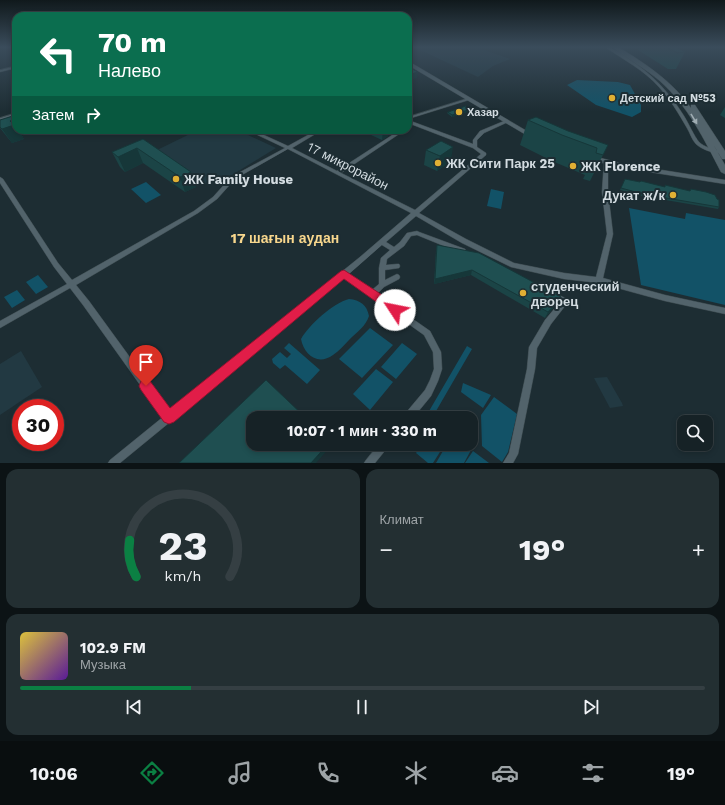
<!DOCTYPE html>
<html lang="ru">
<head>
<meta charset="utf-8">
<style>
	body { margin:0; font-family:"Work Sans",sans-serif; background:#232f32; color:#f1f3f6; height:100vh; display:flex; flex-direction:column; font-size:15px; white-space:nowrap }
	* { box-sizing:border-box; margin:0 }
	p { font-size:13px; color:#9ea4a7 }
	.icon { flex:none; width:22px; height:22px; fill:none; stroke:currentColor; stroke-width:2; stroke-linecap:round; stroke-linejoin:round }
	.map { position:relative; height:463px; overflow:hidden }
	.sheet { display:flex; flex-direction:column; gap:6px; padding:6px; background:#0c1315; flex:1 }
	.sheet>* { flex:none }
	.guide { position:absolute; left:12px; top:12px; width:400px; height:122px; border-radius:12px; box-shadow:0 2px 6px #0003,0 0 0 1px #353f43; background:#0b6e4f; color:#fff; overflow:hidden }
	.controls { position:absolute; left:677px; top:415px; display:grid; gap:8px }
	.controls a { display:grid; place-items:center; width:36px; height:36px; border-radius:8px; background:#162226; box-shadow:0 2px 6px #0003,0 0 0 1px #353f43; font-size:20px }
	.speed { position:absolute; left:12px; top:399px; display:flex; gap:8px; font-size:20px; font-weight:700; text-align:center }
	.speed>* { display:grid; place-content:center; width:52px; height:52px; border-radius:50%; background:#162226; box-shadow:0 2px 6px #0003,0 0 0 1px #353f43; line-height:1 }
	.speed .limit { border:6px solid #d22; background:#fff; color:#111 }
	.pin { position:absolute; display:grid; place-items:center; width:34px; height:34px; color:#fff; margin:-41px -17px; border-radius:50% 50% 50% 0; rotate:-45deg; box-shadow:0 0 4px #0007 }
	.pin .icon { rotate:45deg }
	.me { position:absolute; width:44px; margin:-22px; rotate:304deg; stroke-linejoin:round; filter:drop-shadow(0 0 3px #0008) }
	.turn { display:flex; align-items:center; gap:14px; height:84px; padding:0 20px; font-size:18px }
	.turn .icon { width:52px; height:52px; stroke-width:2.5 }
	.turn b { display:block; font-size:28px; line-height:34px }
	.then { display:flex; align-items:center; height:38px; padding:0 20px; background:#0003; gap:8px; font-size:15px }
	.big { font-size:30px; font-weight:700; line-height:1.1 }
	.sheet .widget { flex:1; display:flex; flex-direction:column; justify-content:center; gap:6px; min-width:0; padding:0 14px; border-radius:12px; background:#232f32 }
	.sheet .dial { align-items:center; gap:0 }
	.dial svg { height:104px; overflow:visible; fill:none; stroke:#353f43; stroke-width:7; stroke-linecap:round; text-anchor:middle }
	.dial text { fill:#f1f3f6; stroke:none }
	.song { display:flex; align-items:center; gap:12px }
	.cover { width:48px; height:48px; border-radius:6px; background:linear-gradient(135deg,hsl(50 70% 55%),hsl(270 70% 35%)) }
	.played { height:4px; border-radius:2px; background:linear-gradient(90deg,#0b8043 25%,#353f43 25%) }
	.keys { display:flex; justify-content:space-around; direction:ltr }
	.heat { display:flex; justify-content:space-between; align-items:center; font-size:22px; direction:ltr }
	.sheet .tiles { flex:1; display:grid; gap:6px; grid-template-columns:1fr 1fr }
	.widget:last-child { grid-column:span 2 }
	.trip { position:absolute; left:246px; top:411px; width:232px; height:40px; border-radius:12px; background:#162226; box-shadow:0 2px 6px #0003,0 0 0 1px #353f43; font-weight:700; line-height:40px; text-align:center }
	.menu { display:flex; height:64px; justify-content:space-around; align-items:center; background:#090e0f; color:#9ea4a7 }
	.menu .icon { width:28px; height:28px }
	.menu .on { color:#0b8043 }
	.menu b { font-size:18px; color:#f1f3f6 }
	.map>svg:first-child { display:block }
	.built { fill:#223942 }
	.green { fill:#125267 }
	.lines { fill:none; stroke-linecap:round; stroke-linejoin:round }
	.street-casing { stroke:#3b494e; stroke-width:1 }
	.secondary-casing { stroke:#3b494e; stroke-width:1 }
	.street { fill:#52636b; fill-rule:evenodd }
	.secondary { fill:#52636b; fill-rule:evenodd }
	.wall { fill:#1b4446 }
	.shaded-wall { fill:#163739 }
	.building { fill:#1f4f51; stroke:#163739 }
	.oneway { fill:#9facb2 }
	.route { fill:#e11d48; stroke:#92132f }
	.poi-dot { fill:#e0b034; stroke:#1d2d33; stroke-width:1.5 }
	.labels { text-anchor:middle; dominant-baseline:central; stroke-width:4; stroke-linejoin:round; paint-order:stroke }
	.far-poi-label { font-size:11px; font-weight:bold; fill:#d3dce1; stroke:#1d2d33; text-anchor:start }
	.poi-label { font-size:13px; font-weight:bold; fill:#d3dce1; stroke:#1d2d33; text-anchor:start }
	.street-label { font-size:13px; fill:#d3dce1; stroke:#1d2d33 }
	.neighbourhood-label { font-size:14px; font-weight:bold; fill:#f8d78d; stroke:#1d2d33 }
</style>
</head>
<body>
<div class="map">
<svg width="725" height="463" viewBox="0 0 725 463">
	<rect width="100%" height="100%" fill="#1d2d33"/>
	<!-- built -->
	<path class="built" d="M428,47H476L510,59L493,66L478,77L420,50Z
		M198,130H237L276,148L227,178L219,186L215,183L206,184L153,152Z
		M21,351L42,387L0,415V364Z
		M607,377L622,403L623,406L610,408L594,378Z"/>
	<!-- green -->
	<path class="green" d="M577,80L618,82L630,85L641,105V112L632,117L596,105L567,85Z
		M146,182L161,195L146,203L131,189Z
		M491,189L504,192L501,209L487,206Z
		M629,208L685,219L686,213L725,220V305L641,285Z
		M38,275L48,287L36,294L26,282Z
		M17,290L25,300L12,308L4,297Z
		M349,299C360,300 367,305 369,316C366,326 357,332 349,340C344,345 339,351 333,355C318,366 304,355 301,339C309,325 333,303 349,299Z
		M370,328L393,345L362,378L339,359Z
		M289,343L320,370L307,384L285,365L280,369L273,363L272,359L280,352L287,358L291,354L284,348Z
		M402,343L417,354L396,379L381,367Z
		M467,346L472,349L432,418H425Z
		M376,369L393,382L370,410L353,394Z
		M463,383L491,395L483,408L461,392Z
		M494,397L517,414L508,452L502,462L482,446L481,415Z
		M422,444H445L433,463H428L416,453Z
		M447,444H463L471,450L464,463H436Z
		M473,451L489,463H465Z"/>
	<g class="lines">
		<!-- street casing -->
		<g class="street-casing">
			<path id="street" d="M605,47C613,47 622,54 629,59C653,75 669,92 684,116C689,124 694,136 699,142C704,147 713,149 719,151V153C712,153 701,149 696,144C692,140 690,133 687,128C679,114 670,99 659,87C644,70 624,60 605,47Z
				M16,66V68L0,72V70Z
				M469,98L472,99L408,119V117Z
				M16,113V115L0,120V118Z
				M408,120L473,144V140L480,131L504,121L508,122L484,133L477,140V147L486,153V155L419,213L466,239L514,263L564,273L596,277L607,234L602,192L604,162V161H608V192L613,234L603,278L665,295L725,308V314L665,301L599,283L564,279L511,267L462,243L416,216L386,242L394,247L400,242L407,233L417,231L419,232L465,249L466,251L465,253H461L417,235L411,236L404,246L387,259L386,265L397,264H399L400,266L399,268L385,270V280L397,274L399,275L400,277L399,279L384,287L377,294L430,331L441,352L442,369L438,381L431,396L413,418H403L404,415L425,390L430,380L434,369L433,352L424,335L344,278L173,420L172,421L170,422L120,463H108L110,460L163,417L83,305L70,288L0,328V321L67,284L54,267L0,183V177L3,179L58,263L72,280L194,211L213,197L231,177L285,148L247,130H253L288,146L317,130H322L292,148L337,171L400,130H405L341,173L415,210L481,154L473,148L408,123ZM288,149L411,213L360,257L169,411L89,301L76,285L198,213L217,199L235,179ZM382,245L390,250L381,258L379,268V284L372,290L349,274Z
				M553,292L567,299L569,301L551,324L537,348L535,369L518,454L513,463H503L509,453L527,369L529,347L545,320L560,302L551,297L550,295L551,293Z
				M379,444H390L388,447L375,463H364L366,460Z"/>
		</g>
		<!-- secondary casing -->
		<g class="secondary-casing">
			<path id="secondary" d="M612,47H618C645,63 673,82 691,108V105H695L725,151V159H722L713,144L725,165V174L721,172C704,139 688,106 660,81C645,68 627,59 612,47Z
				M408,61L537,137L538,138L535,140L533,139L408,65Z
				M586,155H589L624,164L725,180V184L624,168L586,159Z"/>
		</g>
		<!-- street -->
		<use href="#street" class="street"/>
		<!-- secondary -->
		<use href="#secondary" class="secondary"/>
	</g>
	<!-- wall -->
	<path class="wall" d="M640,47H676L685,52L676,69H668L638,50Z
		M725,107V118L720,115Z
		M470,111L452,117L447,113L448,112Z
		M0,120L21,134L24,139L12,143L0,128Z
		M528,120L608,145L590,181L583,179L585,175L552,161L520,145Z
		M282,130H299L290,133L285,132Z
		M360,130H389L388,136L382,140Z
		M143,139L196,187L185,192L143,163L125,172L120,167L112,152Z
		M426,150L451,161L437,171L424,165Z
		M625,179L665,187L719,207L718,209L642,196L620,190Z
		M437,245L558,302L545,318L471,275L434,284L436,250Z"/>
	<!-- shaded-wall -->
	<path class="shaded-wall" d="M418,72L417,78L408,81V75Z
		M471,109L470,111L452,117V115Z
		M16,119V130H33L21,134L24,139L12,143L2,129L10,121Z
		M290,130H299L290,133Z
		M383,130H389L388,136L382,140Z
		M453,147L451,161L437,171L440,156Z
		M137,148L143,163L125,172L118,157Z
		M191,172L196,187L185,192L180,177Z
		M472,270L471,275L434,284L435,279Z
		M561,297L558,302L545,318L548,312Z
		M328,444H331V446L316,463H311Z"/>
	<!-- building -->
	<path class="building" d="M667,47H676L685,52L677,53Z
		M408,67L418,72L408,75Z
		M466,106L471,109L452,115L448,112Z
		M16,115V119L10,121L14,125L2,129L0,127V120Z
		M536,117L568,131L608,145L603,155L596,153L597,148L562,135L528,120Z
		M143,139L191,172L180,177L137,148L118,157L112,152Z
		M441,141L453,147L440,156L426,150Z
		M625,179L640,182L641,181L665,187V185L690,191L691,189L706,192L715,195L717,199L719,200V207L643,194L621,188Z
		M437,245L479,253L561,297L548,312L472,270L435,279Z
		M266,380L306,418H253V444H328L311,463H179Z"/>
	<!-- one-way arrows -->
	<defs><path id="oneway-solid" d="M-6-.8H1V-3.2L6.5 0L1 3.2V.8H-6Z"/></defs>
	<use class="oneway" href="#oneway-solid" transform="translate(694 119) rotate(59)"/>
	<!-- sky -->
	<linearGradient id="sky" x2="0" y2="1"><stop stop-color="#10191c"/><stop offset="0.42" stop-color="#3a4c5b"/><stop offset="1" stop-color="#3a4c5b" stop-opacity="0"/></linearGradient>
	<rect width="725" height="112" fill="url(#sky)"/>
	<!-- route -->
	<path class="route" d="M344,270L399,306L401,310L399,313L395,314L392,313L344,279L174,422L169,424L164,422L141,390L139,386L141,381L146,380L150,381L170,408L341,271Z"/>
	<!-- markers -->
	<g class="poi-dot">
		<circle cx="612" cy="98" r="4"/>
		<circle cx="459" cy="112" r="4"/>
		<circle cx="438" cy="163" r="4"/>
		<circle cx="573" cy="166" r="4"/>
		<circle cx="176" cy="179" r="4"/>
		<circle cx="673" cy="195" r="4"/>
		<circle cx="523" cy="293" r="4"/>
	</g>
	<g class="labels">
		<!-- far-poi labels -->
		<g class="far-poi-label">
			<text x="620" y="98">Детский сад №53</text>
			<text x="467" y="112">Хазар</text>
		</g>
		<!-- poi labels -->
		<g class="poi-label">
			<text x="446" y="163">ЖК Сити Парк 25</text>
			<text x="581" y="166">ЖК Florence</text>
			<text x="184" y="179">ЖК Family House</text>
			<text x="665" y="195" text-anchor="end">Дукат ж/к</text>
			<text x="531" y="286">студенческий<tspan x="531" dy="15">дворец</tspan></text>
		</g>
		<!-- street labels -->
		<g class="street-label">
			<text transform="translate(348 166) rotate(27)">17 микрорайон</text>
		</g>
		<!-- neighbourhood labels -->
		<g class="neighbourhood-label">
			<text x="285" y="238">17 шағын аудан</text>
		</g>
	</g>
</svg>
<div class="controls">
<a><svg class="icon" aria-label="search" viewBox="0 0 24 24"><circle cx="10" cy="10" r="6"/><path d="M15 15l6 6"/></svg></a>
</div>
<div class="speed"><div class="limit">30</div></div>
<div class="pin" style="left:146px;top:386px;background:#d93025"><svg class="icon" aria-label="arrive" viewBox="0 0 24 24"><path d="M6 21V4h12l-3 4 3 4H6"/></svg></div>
<svg class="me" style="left:395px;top:310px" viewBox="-20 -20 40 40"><circle r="19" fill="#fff"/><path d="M0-13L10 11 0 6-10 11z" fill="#e11d48"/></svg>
<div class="trip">10:07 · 1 мин · 330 m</div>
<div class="guide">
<div class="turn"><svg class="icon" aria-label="left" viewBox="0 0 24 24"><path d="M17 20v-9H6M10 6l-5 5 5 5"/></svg><div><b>70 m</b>Налево</div></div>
<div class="then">Затем<svg class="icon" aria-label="right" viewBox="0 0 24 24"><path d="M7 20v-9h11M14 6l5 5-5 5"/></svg></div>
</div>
</div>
<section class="sheet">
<div class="tiles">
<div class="widget dial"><svg viewBox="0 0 100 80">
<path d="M14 69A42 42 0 1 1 86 69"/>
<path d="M14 69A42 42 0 0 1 9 41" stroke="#0b8043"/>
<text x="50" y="56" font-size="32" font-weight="700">23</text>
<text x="50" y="72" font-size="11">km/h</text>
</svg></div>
<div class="widget"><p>Климат</p>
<div class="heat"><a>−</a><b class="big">19°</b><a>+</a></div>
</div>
<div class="widget">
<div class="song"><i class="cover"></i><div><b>102.9 FM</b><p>Музыка</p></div></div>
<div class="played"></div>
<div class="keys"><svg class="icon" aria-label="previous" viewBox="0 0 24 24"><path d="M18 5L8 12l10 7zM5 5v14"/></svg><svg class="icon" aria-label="pause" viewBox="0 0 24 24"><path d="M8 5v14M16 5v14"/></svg><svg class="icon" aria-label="next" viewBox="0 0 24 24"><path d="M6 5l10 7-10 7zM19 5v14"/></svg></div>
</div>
</div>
</section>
<nav class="menu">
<b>10:06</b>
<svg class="icon on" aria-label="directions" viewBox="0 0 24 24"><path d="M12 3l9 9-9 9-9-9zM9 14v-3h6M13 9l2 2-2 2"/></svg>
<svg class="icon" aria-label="music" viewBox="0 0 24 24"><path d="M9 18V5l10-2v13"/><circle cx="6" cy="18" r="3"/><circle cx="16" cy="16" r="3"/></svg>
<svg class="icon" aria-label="phone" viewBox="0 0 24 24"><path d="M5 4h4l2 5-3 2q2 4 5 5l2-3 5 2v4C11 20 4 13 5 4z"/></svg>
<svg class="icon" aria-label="climate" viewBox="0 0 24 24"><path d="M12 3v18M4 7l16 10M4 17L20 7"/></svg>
<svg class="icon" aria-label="car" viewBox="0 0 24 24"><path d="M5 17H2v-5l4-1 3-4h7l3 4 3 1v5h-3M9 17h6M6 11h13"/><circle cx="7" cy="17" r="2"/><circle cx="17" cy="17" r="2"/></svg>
<svg class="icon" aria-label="filters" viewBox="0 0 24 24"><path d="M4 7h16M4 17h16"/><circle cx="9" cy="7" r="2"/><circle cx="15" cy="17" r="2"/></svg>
<b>19°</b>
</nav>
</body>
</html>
